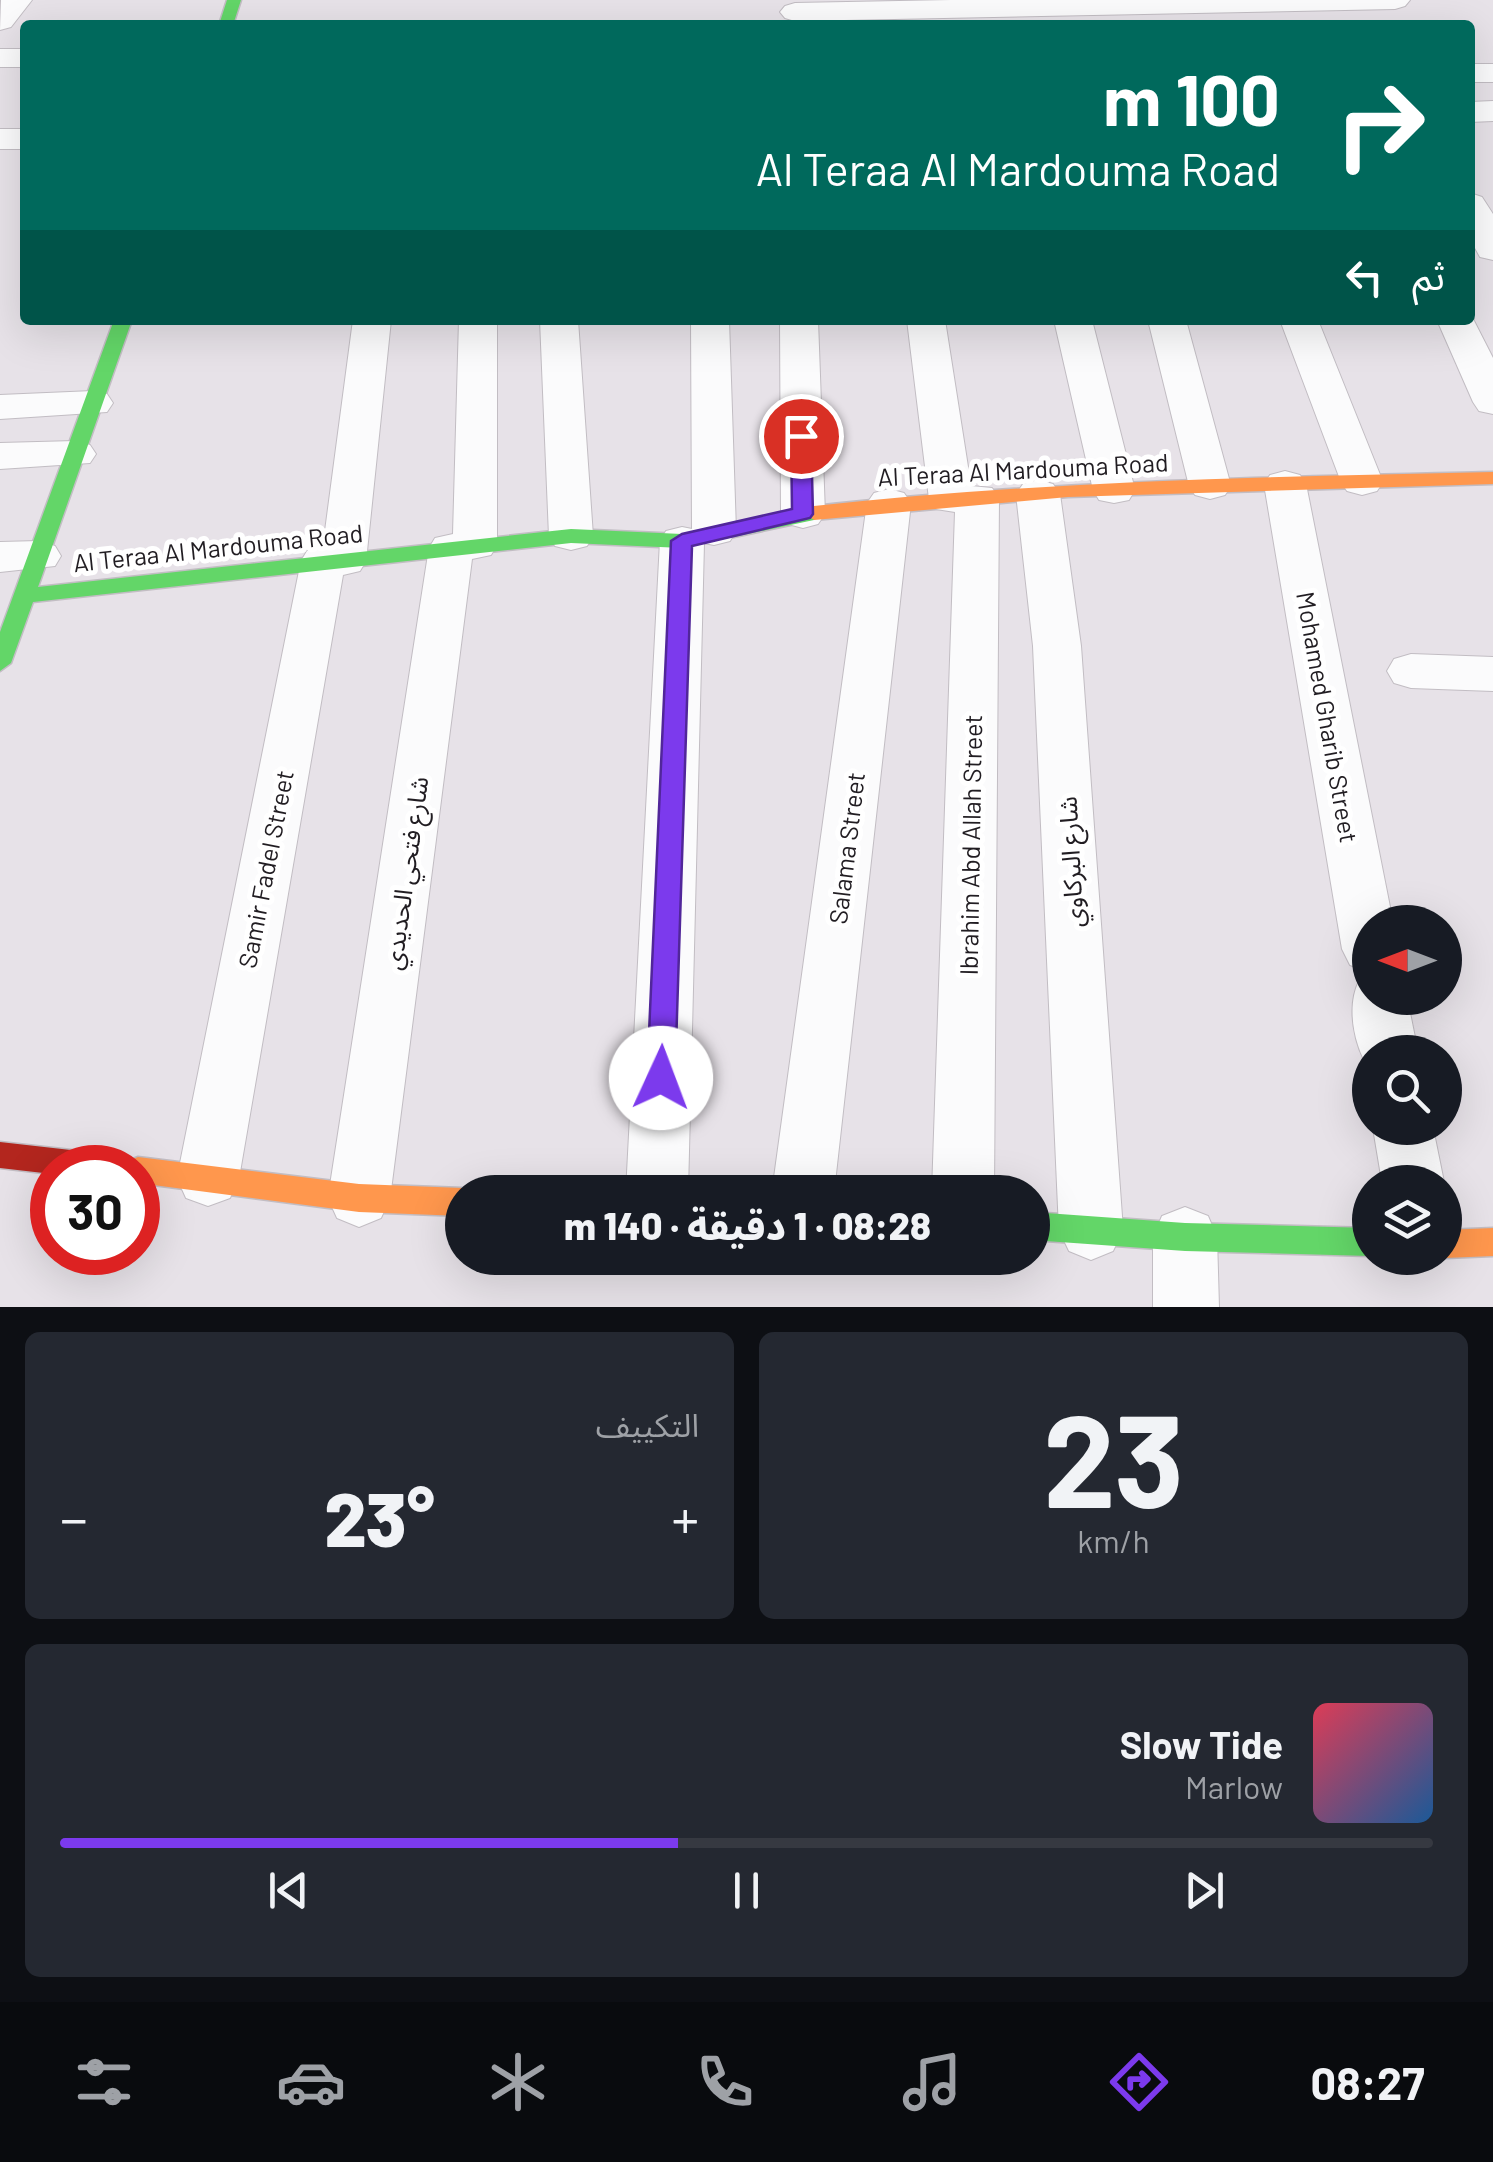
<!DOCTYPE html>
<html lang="ar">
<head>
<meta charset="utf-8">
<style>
	body { margin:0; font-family:Barlow,"Noto Sans Arabic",sans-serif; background:#242831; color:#f1f3f6; direction:rtl; height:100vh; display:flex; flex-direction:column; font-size:38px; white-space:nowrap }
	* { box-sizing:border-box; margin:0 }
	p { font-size:32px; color:#9ea1a6 }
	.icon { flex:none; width:55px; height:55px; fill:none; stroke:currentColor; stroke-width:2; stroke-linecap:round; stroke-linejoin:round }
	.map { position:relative; height:1307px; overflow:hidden; direction:ltr }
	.panel { display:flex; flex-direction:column; gap:25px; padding:25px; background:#0d0f14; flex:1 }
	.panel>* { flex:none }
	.hud { position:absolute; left:20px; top:20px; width:1455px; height:305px; border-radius:10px; box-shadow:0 10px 40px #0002; direction:rtl; background:#00695c; color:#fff; overflow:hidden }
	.needle { width:65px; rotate:270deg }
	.fabs { position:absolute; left:1352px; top:905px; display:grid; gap:20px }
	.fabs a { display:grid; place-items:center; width:110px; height:110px; border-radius:50%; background:#171b24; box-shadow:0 10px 40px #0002; font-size:50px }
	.speed { position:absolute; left:30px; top:1145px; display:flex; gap:20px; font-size:50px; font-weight:700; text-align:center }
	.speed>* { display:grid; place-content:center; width:130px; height:130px; border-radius:50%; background:#171b24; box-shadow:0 10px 40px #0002; line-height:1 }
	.speed .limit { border:15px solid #d22; background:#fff; color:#111 }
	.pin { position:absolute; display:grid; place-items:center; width:85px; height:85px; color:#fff; margin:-42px; border:5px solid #fff; border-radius:50%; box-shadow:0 2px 10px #0007 }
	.me { position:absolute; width:110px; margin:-55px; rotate:2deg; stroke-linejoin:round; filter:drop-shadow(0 0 8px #0008) }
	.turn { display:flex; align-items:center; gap:35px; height:210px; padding:0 30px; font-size:45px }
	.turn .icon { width:130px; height:130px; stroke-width:2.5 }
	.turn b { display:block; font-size:70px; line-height:85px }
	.then { display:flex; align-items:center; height:95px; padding:0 30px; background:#0003; gap:20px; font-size:38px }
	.big { font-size:75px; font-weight:800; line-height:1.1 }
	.panel .card { flex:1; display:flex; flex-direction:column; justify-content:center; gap:15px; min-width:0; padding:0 35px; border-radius:15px; background:#242831 }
	.panel .dial { align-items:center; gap:0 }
	.dial b { font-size:130px; line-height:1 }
	.song { display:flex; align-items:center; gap:30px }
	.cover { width:120px; height:120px; border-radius:15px; background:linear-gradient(135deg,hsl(350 70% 55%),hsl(210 70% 35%)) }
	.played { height:10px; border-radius:5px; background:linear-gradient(90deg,#7c3aed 45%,#363941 45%) }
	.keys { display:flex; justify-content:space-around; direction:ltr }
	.heat { display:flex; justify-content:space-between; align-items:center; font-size:55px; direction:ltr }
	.panel .tiles { flex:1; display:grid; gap:25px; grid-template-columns:1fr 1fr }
	.card:last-child { grid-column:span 2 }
	.trip { position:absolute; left:445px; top:1175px; width:605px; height:100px; border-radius:50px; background:#171b24; box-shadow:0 10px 40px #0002; font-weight:800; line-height:100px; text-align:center; direction:rtl }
	.menu { display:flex; height:160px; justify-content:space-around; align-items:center; background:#090b0e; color:#9ea1a6 }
	.menu .icon { width:70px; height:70px }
	.menu .current { color:#7c3aed }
	.menu b { font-size:45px; color:#f1f3f6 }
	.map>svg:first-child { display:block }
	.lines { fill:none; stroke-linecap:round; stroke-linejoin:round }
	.street-casing { stroke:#c2bdc3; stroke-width:2 }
	.fast-casing { stroke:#c2bdc3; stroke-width:3 }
	.slow-casing { stroke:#c2bdc3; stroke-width:3 }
	.jam-casing { stroke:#c2bdc3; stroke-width:3 }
	.street { fill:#fbfbfc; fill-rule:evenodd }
	.fast { fill:#63d668; fill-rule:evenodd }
	.slow { fill:#ff974d; fill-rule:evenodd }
	.jam { fill:#b3261e; fill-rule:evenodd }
	.route { fill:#7c3aed; stroke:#51269a; stroke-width:2.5 }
	.labels { text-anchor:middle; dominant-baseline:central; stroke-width:10; stroke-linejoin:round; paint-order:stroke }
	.street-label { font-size:25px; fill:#211d22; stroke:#fff }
</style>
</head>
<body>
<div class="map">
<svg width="1493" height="1307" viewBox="0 0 1493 1307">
	<rect width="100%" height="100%" fill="#e7e2e8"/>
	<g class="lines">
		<!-- street casing -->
		<g class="street-casing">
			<path id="street" d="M1,0H32L11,27L0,30Z
				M951,0H1410L1405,6L1395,9L795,21L785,18L780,12L785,6L795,3Z
				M0,49H25V67H0Z
				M1470,64H1493V82H1470Z
				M1493,101V121L1470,122V102Z
				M0,129H25V149H0Z
				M1470,193L1482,197L1493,214V260L1480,257L1470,239Z
				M1470,313L1493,358V414L1479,411L1473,402L1437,320H1470Z
				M353,320H391L366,561L360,571L343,575L239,1178L230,1198L208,1206L186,1198L177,1178L301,561L307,551L323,546Z
				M459,320H497V545L491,555L472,559L390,1198L381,1218L359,1227L337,1218L328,1198L429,548L435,538L453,534Z
				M540,320H578L593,536L587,546L571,550L555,546L549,536Z
				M691,320H729L736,531L730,541L714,545L704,543L688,1192H626L660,541L666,531L682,527L692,529Z
				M780,320H818L825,514L818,524L803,528L788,524L781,514Z
				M907,320H945L971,486L992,488L999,498L994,1192H932L955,512L936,509L929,499Z
				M1054,320H1092L1135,490L1129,500L1114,503L1099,500L1093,490Z
				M1148,320H1186L1231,486L1225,495L1210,499L1195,495L1189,486Z
				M1280,320H1318L1383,482L1377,491L1362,495L1347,491L1341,482Z
				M93,391L107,394L113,403L107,412L0,419V395Z
				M75,441L90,445L96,454L90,463L0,469V443Z
				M1285,471L1300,475L1306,484L1393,922H1370V972L1350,965L1342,949L1264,484L1270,475Z
				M1038,480L1053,484L1060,494L1081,646L1123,1230L1113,1251L1091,1260L1069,1251L1059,1230L1033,646L1016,494L1023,484Z
				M889,489L904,493L911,503L834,1192H772L867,503L874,493Z
				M39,541L55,546L61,556L55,566L0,572V542Z
				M1411,654L1493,657V691L1411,688L1394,683L1387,671L1394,659Z
				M1370,977V998H1407L1418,1052H1370V1070C1354,1047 1346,1007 1359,981Z
				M1373,1128H1433L1444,1182H1382Z
				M1185,1207L1208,1216L1217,1237L1219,1307H1153V1237L1162,1216Z"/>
		</g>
		<!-- fast casing -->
		<g class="fast-casing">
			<path id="fast" d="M227,0H241L233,25H219Z
				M114,320H132L38,587L571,529L682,534L814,506L824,513L814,520L682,548L571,543L33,602L11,663L0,671V632Z
				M1032,1212L1185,1223L1370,1228V1256L1185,1251L1032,1240Z"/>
		</g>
		<!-- slow casing -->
		<g class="slow-casing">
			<path id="slow" d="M1493,472V484L1068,497L814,520L804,513L814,506C1040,481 1266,477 1493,472Z
				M138,1157L359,1184L462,1188L473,1192H462V1216L359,1212L138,1183V1168H124L128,1161Z
				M1493,1228V1256L1445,1258H1443L1445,1230Z"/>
		</g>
		<!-- jam casing -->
		<g class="jam-casing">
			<path id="jam" d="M0,1142L115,1155L125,1159L129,1168H52V1174L0,1168Z"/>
		</g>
		<!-- street -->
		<use href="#street" class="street"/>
		<!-- fast -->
		<use href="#fast" class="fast"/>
		<!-- slow -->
		<use href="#slow" class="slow"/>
		<!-- jam -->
		<use href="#jam" class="jam"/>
	</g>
	<!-- route -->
	<path class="route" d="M801,430L811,436L813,514L810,518L692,546L675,1078L671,1086L661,1090L651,1086L647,1078L671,541L682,534L792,509L791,436Z"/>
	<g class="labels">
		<!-- street labels -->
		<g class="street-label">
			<text transform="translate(1023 469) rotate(-3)">Al Teraa Al Mardouma Road</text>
			<text transform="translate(218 547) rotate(-6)">Al Teraa Al Mardouma Road</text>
			<text transform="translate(1328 717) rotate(80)">Mohamed Gharib Street</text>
			<text transform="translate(970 845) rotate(-89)">Ibrahim Abd Allah Street</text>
			<text transform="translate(846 848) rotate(-83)">Salama Street</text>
			<text transform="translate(1070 862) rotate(-93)">شارع البركاوي</text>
			<text transform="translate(265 869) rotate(-79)">Samir Fadel Street</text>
			<text transform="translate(405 873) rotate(-82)">شارع فتحي الحديدي</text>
		</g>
	</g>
</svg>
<div class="fabs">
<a><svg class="needle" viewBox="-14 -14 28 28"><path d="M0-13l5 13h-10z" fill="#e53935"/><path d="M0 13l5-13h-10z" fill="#9ea1a6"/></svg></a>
<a><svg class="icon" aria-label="search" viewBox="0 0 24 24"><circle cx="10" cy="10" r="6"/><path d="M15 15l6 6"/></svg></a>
<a><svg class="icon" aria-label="layers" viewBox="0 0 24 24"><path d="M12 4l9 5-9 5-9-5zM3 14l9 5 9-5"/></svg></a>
</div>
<div class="speed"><div class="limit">30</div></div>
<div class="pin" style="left:801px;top:436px;background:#d93025"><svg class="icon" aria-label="arrive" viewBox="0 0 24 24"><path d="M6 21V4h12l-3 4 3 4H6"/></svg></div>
<svg class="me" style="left:661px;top:1078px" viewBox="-20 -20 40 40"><circle r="19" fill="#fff"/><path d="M0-13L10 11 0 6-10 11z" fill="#7c3aed"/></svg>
<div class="trip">08:28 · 1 دقيقة · 140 m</div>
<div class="hud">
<div class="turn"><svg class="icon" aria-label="right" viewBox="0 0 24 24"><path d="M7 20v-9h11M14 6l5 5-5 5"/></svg><div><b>100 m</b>Al Teraa Al Mardouma Road</div></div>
<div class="then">ثم<svg class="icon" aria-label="left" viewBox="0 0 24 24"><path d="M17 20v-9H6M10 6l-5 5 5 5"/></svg></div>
</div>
</div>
<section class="panel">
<div class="tiles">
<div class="card dial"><b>23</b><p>km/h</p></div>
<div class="card"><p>التكييف</p>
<div class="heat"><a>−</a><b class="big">23°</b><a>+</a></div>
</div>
<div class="card">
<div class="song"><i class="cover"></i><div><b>Slow Tide</b><p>Marlow</p></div></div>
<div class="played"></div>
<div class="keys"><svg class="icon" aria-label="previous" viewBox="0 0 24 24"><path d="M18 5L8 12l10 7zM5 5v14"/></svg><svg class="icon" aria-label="pause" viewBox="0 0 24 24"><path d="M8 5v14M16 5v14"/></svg><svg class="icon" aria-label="next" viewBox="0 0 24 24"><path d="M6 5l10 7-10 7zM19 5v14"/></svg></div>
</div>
</div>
</section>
<nav class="menu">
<b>08:27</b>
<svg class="icon current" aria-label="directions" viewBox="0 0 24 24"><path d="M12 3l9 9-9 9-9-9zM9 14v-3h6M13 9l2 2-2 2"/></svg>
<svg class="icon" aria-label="music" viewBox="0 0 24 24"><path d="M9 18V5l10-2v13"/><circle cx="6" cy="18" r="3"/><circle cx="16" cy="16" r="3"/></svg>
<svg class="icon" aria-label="phone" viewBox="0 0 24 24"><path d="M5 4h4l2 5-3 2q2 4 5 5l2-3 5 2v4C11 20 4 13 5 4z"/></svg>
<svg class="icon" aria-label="climate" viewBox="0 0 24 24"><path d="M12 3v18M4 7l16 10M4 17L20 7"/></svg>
<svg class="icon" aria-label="car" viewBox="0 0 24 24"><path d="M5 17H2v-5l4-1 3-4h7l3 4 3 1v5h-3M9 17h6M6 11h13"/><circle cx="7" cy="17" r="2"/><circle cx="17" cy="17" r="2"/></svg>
<svg class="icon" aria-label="filters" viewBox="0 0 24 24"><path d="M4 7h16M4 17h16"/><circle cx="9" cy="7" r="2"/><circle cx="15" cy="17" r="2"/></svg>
</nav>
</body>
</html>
